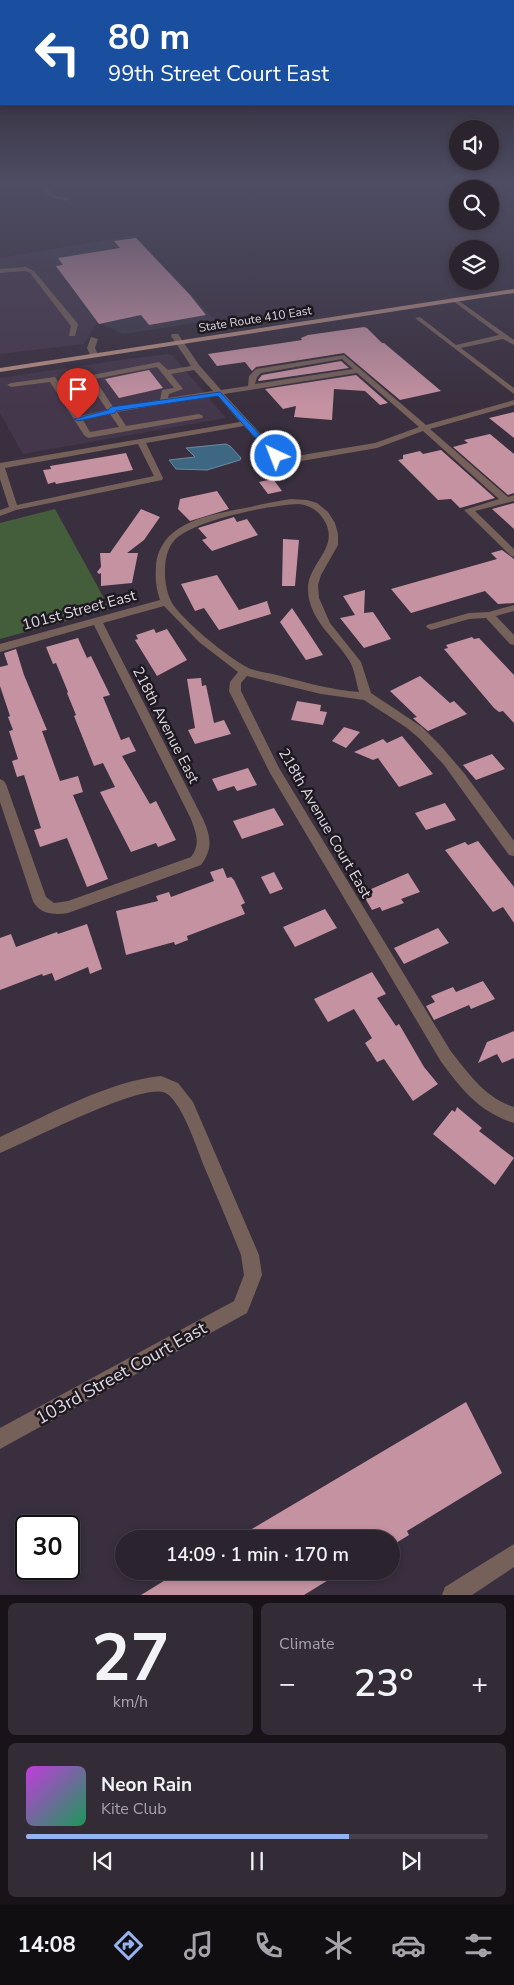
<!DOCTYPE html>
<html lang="en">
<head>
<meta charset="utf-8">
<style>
	body { margin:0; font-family:"Nunito Sans",sans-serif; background:#332b36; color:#f1f3f6; height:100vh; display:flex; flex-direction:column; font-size:19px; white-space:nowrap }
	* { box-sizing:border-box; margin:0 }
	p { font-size:16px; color:#a6a4aa }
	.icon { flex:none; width:28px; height:28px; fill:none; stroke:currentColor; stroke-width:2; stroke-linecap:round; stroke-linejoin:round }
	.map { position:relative; height:1595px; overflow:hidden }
	.drawer { display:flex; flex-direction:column; gap:8px; padding:8px; background:#181319; flex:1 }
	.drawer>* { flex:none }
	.hud { position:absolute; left:0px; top:0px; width:515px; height:105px; box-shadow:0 2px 8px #0003,0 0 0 1px #47404a; background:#1a4fa0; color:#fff; overflow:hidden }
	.buttons { position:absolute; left:449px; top:120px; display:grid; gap:10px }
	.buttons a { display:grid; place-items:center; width:50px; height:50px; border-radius:50%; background:#2b232e; box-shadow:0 2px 8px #0003,0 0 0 1px #47404a; font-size:25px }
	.speed { position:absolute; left:15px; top:1515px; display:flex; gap:10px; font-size:25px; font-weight:700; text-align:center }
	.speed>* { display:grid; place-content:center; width:65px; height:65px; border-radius:50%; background:#2b232e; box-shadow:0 2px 8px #0003,0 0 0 1px #47404a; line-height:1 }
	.speed .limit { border:2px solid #111; border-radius:8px; background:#fff; color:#111 }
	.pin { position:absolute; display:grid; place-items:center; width:42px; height:42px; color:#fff; margin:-51px -21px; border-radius:50% 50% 50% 0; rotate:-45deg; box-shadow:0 0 5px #0007 }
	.pin .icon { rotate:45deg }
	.me { position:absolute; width:55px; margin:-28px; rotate:317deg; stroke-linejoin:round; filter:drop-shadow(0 0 4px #0008) }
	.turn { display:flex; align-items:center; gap:18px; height:105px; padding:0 25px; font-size:22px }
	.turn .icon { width:65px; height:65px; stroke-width:2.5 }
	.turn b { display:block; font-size:35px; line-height:42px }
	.big { font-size:38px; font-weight:600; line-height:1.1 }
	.drawer .tile { flex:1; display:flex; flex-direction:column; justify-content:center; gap:8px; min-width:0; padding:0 18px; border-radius:8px; background:#332b36 }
	.drawer .dial { align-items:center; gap:0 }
	.dial b { font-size:65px; line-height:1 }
	.song { display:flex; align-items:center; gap:15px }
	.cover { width:60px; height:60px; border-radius:8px; background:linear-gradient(135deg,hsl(290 70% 55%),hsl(150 70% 35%)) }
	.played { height:5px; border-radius:2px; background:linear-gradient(90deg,#95b2f1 70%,#47404a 70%) }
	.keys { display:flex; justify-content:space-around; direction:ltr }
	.heat { display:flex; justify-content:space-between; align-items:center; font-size:28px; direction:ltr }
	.drawer .tiles { flex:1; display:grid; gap:8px; grid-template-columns:1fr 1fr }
	.tile:last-child { grid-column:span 2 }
	.trip { position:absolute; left:115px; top:1530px; width:285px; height:50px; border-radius:25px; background:#2b232e; box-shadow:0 2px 8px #0003,0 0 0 1px #47404a; font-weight:600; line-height:50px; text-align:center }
	.dock { display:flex; height:80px; justify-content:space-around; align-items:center; background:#110e12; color:#a6a4aa }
	.dock .icon { width:35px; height:35px }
	.dock .current { color:#95b2f1 }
	.dock b { font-size:22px; color:#f1f3f6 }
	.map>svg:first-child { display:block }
	.built { fill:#45374b }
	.industrial { fill:#403b4c }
	.green { fill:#445e3c }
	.water { fill:#3d6782; stroke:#6e899f }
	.building { fill:#c592a2 }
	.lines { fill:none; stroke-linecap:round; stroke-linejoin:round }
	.minor { fill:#76615a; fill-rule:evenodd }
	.major { fill:#b68d80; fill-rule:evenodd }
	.route { fill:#1a73e8; stroke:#114b97 }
	.labels { text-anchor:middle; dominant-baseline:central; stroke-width:5; stroke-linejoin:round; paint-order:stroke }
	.far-street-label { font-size:12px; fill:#dfd8e2; stroke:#1e1920 }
	.street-label { font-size:15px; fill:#dfd8e2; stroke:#1e1920 }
	.near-street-label { font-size:18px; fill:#dfd8e2; stroke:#1e1920 }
</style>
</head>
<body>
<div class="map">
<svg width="514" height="1595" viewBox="0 0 514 1595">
	<rect width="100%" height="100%" fill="#392f3e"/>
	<!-- built -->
	<path class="built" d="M40,251L97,322L84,344L0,354V258Z
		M169,354L173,356L226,418L23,454L0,413V378L127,359Z"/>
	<!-- industrial -->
	<path class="industrial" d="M135,235L215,320L123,334L97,322L40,251Z"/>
	<!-- green -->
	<path class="green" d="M55,509L110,609L0,639V523Z"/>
	<!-- water -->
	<path class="water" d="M226,444L230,446L241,458L240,460L207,470L176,469L169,460L195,457L186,448Z"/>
	<!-- building -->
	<path class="building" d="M136,238L190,295L206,315L149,325L141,315L99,324L56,266L63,265L58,258L120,248L114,241Z
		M364,327L367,328L382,343H384L441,391L400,400L344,353L256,367L252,371L245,362L217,366L208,354L302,340L301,338L308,335Z
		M341,361L349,368L259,381L258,380L262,375Z
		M149,370L163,388L119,398L105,379Z
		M356,375L388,403L380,405L365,391L334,389L332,420L294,417L296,406L283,409L265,389Z
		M514,412V438L489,418Z
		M490,434L514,454V493L508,495L453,447L468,443L464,440Z
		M441,450L495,498L460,508L451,499L438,500L398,460L403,459V455L420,451L423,454Z
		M126,453L133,470L56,484L55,482L48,484L43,470L51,469L50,466Z
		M273,479L282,491L268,494L259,482Z
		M217,491L229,509L190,521L178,509L180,499Z
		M514,503V529L492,509Z
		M141,509L160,517L144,540L127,553H138L132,583L101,586V573L99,574L97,572L101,567L100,553H110Z
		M234,517L237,522L247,519L258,535L212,551L202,540L207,538L198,528Z
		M283,539L299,540L295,586H282Z
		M502,550L514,559V603L498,604L485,591L411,613L391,589L497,559L491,553Z
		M217,575L239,610L267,601L271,614L219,630L204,608L195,611L181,584Z
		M365,590L364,613L373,612L391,639L364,648L340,618L355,615L343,596Z
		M292,608L308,632L323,655L306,660L280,622Z
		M154,629L156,633L167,629L187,660L157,676L135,640L138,639L136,635Z
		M472,637L474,639L479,638L514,675V723L503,711L499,712L494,708L444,649L448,648L446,645Z
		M78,638L87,658L91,656L110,695L103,697L121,740L129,737L136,751L122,756L150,804L156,801L176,840L158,847L156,843L131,852L100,792L115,787L103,763L94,766L74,716L76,715L67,693L68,692L56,663L53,664L46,647Z
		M16,649L24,675L47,730L42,731L60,781L78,776L83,792L73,795L108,879L87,887L67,838L40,847L34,830L41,828L24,775L17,777L12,761L18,759L9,731L13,730L8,717L10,716L0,686V667L8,665L4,653Z
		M420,676L450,703L454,701L467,714L428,731L415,720L413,718L417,717L390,691Z
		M201,678L202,686L206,685L214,723L224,720L231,734L195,744L188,730L195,728L187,679Z
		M297,701L321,705L320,711L327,712L323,725L291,720Z
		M344,727L360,732L346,748L332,741Z
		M402,736L433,774L399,787L378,758L373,760L354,752L383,739L387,743Z
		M492,754L505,769L476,780L463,765Z
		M248,768L257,785L237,791L234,786L218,791L212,779Z
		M445,803L456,820L426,830L415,813Z
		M274,808L284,825L242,839L233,821Z
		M478,841L514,887V923L503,907L493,912L445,850L465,842L468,845Z
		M223,868L227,878L231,877L234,880L245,903L241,905L245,914L187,936L188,940L175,945L174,942L126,955L116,911L158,901L156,896L169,892L171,897L214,881L210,872Z
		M274,872L283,889L270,894L261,877Z
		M408,873L420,892L401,899L404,903L382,911L380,907L372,910L362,893Z
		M325,909L337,928L295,947L283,927Z
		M87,924L102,969L90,974L88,967L55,981L52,973L43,976L42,974L0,990V938L11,934L16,947L57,932L58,934Z
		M438,928L449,943L404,964L394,948Z
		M372,972L386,994L377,998L396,1026L399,1024L424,1067L438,1084L413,1101L384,1059L377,1062L365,1043L372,1038L354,1009L328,1022L314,999Z
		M483,981L495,999L471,1009L469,1005L434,1020L426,1006L435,1002L431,996L453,987L456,992Z
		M514,1031V1058L502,1063L497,1054L478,1063L487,1042Z
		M457,1107L482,1128L479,1131L514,1158L495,1185L433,1134L452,1110L455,1112Z
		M466,1402L502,1473L407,1531L409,1535L391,1546V1539H235Z
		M180,1571H343L304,1595H141Z"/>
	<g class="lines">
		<!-- minor -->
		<path class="minor" d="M19,183L17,185L0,188V184Z
			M40,183H45L53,195L69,199L66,201L49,197Z
			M26,267L34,271L78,324L75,336H69L71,326L30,273L25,271L0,273V269Z
			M455,298L514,340V345L503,339L461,348L514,388V394L415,318L420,317L456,345L499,335L453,301V299Z
			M172,334H178L199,365L221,390L248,386L249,376L256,369L344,355L426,425L514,400V405L430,429L508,497L514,495V501L475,511L514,549V557L511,556L464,510L499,499L423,431L377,448L290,463L273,458L244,426L146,443L163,478L162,480L16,510L0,516V510L9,507L0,479V463L240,422L217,395L117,412L126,426L199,414L203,416L202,418L88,438L84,435L50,382L11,387L7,385L11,383L55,377L80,416L107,410L86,378L87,376L159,362L168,370L191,366L171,336ZM342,359L353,369L255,384L257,377L261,373ZM157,367L174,388L162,390L160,400L113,407L95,379ZM194,370L213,391L168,398L169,394L183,389L171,374ZM357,373L419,427L375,443L290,457L279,454L224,394ZM110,414L119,427L90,432L83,420ZM138,444L154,476L17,505L5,468Z
			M91,337L98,339L95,348L98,355L94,357H91L87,348Z
			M291,499L307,500L317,503L328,512L335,523L338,534V545L321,575L318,585L319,598L330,623L361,662L371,693L422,727L440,745L464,773L514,841V856L509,855L444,765L420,739L407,728L364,700L321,694L247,676L241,683V691L279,768L450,1050C468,1073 485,1098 514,1107V1123C479,1112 461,1089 440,1060L270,773L229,691L230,682L238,672L199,642L164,606L103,623L203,819C211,837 213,849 201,865L68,913C55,915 40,915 33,901L0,802V779L4,781L6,784L46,897L54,903L68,901L191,857C201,844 196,833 191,819L94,625L0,652V644L160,600C156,589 155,578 156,566C160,522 209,515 245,508C260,505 275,501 291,499ZM299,504C309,505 318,510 324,520C341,548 307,563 308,590C309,621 336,638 350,662C355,671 356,682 359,692C331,690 304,682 277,675C269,673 260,672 251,669C232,661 180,619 171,601C163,585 162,556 173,542C190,520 271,505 299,504Z
			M514,605V611L496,616L514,635V645L510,644L486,618L469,619L431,630L426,627L427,625L469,613L489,612Z
			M161,1076L178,1083L193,1102L259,1255L262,1275L247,1313L0,1449V1428L234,1301L244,1275L241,1255C229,1225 216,1194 203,1164C196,1145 189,1125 179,1108C175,1102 170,1094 163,1092C137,1085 29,1141 0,1153V1137C48,1115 109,1081 161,1076Z
			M514,1544V1567L472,1595H442L445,1587Z"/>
		<!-- major -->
		<path class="major" d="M514,289V293L0,372V368Z"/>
	</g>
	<!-- sky -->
	<linearGradient id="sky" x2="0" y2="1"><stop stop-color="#1f1a22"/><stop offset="0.45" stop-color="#4e4d63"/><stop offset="1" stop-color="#4e4d63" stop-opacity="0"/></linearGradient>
	<rect width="514" height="407" fill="url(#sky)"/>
	<!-- route -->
	<path class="route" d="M220,392L279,455V458H273L218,396L116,411L115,413L78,421L74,419L108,410L111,407Z"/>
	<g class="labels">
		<!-- far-street labels -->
		<g class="far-street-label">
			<text transform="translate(255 319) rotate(-9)">State Route 410 East</text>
		</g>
		<!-- street labels -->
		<g class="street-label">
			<text transform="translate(79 610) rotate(-15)">101st Street East</text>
			<text transform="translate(166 725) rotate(63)">218th Avenue East</text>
			<text transform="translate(325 823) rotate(60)">218th Avenue Court East</text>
		</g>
		<!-- near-street labels -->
		<g class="near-street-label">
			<text transform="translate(121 1373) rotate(-29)">103rd Street Court East</text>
		</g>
	</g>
</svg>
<div class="buttons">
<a><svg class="icon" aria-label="sound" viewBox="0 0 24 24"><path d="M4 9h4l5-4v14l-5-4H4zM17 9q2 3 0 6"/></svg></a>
<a><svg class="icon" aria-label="search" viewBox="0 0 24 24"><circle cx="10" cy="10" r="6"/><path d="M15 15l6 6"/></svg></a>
<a><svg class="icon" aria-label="layers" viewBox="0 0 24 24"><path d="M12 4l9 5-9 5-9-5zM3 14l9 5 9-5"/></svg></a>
</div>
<div class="speed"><div class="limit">30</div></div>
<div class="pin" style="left:78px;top:419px;background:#d93025"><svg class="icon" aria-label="arrive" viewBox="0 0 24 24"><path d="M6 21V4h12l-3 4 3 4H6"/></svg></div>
<svg class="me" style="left:276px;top:456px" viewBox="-20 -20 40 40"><circle r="17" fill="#1a73e8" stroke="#fff" stroke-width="3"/><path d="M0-11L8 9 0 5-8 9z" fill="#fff"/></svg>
<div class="trip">14:09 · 1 min · 170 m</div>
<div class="hud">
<div class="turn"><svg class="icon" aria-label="left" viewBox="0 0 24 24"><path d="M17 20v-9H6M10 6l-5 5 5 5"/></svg><div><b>80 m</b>99th Street Court East</div></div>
</div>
</div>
<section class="drawer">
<div class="tiles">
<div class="tile dial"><b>27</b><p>km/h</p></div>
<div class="tile"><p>Climate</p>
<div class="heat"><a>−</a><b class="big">23°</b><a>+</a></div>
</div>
<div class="tile">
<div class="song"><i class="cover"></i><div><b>Neon Rain</b><p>Kite Club</p></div></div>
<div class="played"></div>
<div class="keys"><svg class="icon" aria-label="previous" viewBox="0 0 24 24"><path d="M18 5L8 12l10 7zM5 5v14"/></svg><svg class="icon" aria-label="pause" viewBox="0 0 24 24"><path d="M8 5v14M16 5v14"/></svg><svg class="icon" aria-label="next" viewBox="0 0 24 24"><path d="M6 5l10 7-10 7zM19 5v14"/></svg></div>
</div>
</div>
</section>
<nav class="dock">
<b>14:08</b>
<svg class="icon current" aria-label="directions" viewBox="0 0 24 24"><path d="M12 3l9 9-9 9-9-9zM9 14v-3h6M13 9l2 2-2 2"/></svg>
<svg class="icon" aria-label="music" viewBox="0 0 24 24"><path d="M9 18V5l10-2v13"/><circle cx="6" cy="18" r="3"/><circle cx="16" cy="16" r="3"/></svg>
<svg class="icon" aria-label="phone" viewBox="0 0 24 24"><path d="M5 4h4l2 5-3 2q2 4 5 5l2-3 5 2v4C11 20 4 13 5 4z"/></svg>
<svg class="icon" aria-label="climate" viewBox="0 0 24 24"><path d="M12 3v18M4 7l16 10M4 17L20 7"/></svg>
<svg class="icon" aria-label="car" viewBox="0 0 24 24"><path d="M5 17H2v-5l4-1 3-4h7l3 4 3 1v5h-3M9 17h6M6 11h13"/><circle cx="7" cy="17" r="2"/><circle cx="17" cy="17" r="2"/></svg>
<svg class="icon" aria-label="filters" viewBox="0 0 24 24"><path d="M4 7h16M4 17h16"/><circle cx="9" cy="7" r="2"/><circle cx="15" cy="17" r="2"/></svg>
</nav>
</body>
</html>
